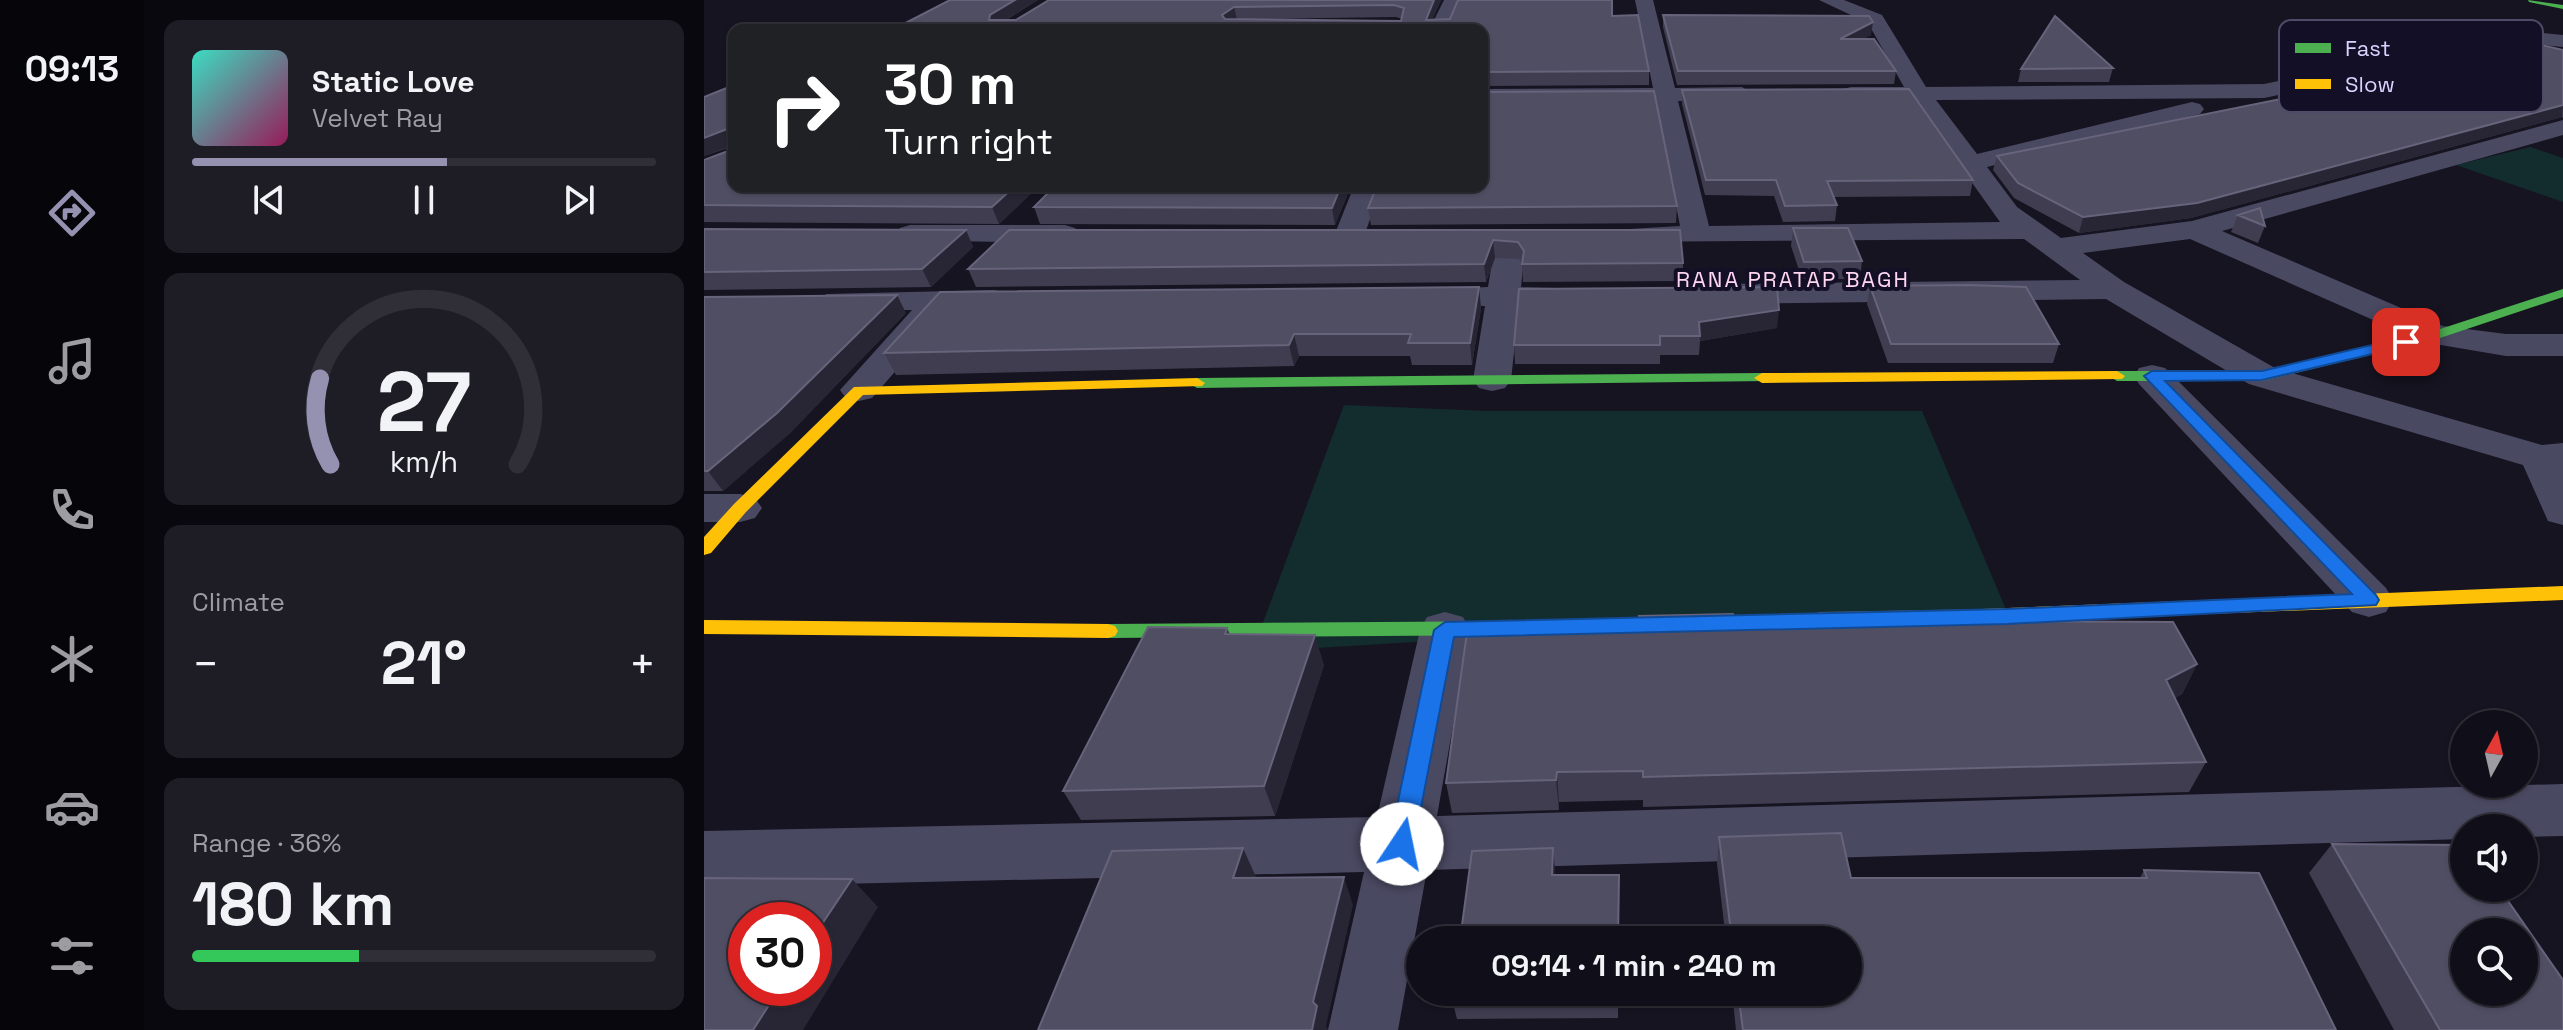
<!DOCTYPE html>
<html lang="en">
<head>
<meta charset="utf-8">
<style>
	body { margin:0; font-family:"Space Grotesk",sans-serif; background:#1e1d26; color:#f1f3f6; height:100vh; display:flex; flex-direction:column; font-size:30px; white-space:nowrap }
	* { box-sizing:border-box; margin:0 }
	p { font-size:26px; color:#9c9ca2 }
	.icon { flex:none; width:44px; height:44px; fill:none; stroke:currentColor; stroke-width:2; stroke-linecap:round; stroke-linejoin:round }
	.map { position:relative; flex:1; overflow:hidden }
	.side { display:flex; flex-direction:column; gap:20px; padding:20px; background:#09080e; width:560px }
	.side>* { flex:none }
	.guide { position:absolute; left:24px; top:24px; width:760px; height:168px; border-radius:16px; box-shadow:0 2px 6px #0004,0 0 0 2px #302f38; background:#202124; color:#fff; overflow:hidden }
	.needle { width:52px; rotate:8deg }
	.fabs { position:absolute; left:1746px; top:710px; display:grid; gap:16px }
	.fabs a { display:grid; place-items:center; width:88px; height:88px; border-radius:50%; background:#100f19; box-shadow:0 2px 6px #0004,0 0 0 2px #302f38; font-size:40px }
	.speed { position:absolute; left:24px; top:902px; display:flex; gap:16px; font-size:40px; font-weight:700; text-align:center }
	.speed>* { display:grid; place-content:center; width:104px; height:104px; border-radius:50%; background:#100f19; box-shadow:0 2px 6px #0004,0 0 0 2px #302f38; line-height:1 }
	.speed .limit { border:12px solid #d22; background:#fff; color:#111 }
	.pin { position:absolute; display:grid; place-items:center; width:68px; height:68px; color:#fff; margin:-34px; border-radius:16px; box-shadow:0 4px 12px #0006 }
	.me { position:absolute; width:88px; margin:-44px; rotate:11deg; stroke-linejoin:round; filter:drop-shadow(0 0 6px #0008) }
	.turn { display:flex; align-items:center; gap:28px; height:168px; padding:0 24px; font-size:36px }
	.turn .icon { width:104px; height:104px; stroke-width:2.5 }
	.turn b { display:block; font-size:56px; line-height:68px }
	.big { font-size:60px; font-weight:700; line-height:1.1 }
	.side .card { flex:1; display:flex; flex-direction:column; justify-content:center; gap:12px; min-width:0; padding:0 28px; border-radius:16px; background:#1e1d26 }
	.side .dial { align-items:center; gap:0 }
	.dial svg { height:208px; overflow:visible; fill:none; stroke:#302f38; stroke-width:7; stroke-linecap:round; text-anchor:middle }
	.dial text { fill:#f1f3f6; stroke:none }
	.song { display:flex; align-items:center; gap:24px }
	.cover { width:96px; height:96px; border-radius:12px; background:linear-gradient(135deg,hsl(170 70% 55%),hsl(330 70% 35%)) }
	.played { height:8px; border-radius:4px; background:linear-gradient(90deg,#9591b1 55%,#302f38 55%) }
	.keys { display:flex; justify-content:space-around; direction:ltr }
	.heat { display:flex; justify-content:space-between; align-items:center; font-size:44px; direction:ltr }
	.charge { height:12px; border-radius:6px; background:linear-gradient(90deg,#34c759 36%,#302f38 0) }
	.trip { position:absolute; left:702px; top:926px; width:456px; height:80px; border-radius:40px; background:#100f19; box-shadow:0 2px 6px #0004,0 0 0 2px #302f38; font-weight:700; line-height:80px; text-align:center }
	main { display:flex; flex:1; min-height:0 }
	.dock { display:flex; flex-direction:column; width:144px; justify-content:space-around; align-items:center; background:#06060a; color:#9c9ca2 }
	.dock .icon { width:56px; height:56px }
	.dock .selected { color:#9591b1 }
	.dock b { font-size:36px; color:#f1f3f6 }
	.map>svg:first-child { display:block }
	.green { fill:#132c2d }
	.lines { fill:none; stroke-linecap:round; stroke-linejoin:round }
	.street { fill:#4a4962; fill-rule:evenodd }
	.fast { fill:#4caf50; fill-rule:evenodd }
	.slow { fill:#ffc107; fill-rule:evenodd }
	.wall { fill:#403d50; fill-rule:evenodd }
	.shaded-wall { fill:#282635 }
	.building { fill:#504e63; stroke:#66637b; stroke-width:2; fill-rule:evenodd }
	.route { fill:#1a73e8; stroke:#114b97; stroke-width:2 }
	.labels { text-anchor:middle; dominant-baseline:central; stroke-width:8; stroke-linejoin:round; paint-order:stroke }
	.far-neighbourhood-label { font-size:22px; letter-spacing:2px; fill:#ffd6f0; stroke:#130f26 }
	.key { fill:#130f26; stroke:#4e4a67; stroke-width:2 }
	.key-label { font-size:22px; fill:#d9d4ff }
</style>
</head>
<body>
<main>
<nav class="dock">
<b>09:13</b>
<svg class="icon selected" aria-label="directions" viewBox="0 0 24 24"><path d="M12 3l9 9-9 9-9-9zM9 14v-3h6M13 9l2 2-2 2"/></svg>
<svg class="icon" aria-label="music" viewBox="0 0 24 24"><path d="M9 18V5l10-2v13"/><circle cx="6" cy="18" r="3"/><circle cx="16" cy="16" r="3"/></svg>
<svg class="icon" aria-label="phone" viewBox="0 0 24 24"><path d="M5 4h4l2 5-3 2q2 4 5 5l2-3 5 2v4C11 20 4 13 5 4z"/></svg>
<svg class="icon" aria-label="climate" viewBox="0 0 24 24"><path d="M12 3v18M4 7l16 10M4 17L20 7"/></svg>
<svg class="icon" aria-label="car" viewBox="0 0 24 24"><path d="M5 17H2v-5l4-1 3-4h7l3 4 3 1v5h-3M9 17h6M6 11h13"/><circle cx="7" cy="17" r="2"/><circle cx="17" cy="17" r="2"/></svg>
<svg class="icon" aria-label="filters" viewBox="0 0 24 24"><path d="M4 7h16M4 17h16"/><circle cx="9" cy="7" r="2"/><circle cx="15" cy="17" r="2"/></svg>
</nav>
<section class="side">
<div class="card">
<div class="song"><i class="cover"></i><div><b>Static Love</b><p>Velvet Ray</p></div></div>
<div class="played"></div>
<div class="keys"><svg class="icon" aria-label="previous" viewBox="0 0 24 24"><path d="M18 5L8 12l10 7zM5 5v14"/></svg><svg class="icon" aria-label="pause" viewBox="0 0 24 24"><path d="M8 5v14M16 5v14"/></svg><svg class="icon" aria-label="next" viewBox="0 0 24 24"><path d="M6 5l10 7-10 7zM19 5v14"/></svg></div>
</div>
<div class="card dial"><svg viewBox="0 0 100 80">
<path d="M14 69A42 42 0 1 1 86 69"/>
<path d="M14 69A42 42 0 0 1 10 36" stroke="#9591b1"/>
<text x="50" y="56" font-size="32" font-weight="700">27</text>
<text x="50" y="72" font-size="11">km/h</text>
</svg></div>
<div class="card"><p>Climate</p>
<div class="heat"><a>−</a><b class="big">21°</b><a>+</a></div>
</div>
<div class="card"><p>Range · 36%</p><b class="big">180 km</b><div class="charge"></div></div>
</section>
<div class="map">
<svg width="1859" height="1030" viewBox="0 0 1859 1030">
	<rect width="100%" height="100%" fill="#161421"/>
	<!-- green -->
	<path class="green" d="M1826,147L1859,158V202L1752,165Z
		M640,405L783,411H1218L1309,626L742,640L548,652Z"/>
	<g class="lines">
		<!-- street -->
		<path class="street" d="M740,0H758L745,30H725Z
			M931,0H949L971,88L1038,87L1049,94L1038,101H974L1005,226L1296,222L1209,100L1139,99L1136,94L1139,89L1147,87H1200L1164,23L1115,0H1140L1178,15L1222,87L1560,84L1820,31L1859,35V47L1820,43L1560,98L1232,100L1273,154L1488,102L1496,104L1500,109L1496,114L1283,167L1313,207L1357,238L1488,221L1859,120V135L1518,231L1739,326L1802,334H1859V356H1802L1719,342L1486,239L1379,253L1420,282L1571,368L1838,445L1859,443V525L1844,521L1819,465L1545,384L1402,299L1014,304L1002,301L998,294L1002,287L1014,284L1376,280L1320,239L908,242L903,236L908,230L976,226L952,101L778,103V89L949,88Z
			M650,186H678L660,236L655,242H635L630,236Z
			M206,225H361L371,228L376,234L371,240L361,243L196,240L191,234L196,228Z
			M807,229L818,232L822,238L817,287L886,289L890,296L886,303L815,306L807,380L801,388L788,391L775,388L769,380L781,306L706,304L702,297L706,290L784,287L792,238L796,232Z
			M290,290L302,293L306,300L302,307L239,310L236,320L168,398L155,401L142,398L136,390L208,310L134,311L122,308L118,301L122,294Z
			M1448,365L1461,368L1682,588L1689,600L1682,612L1665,617L1648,612L1435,384L1430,376L1435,368Z
			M0,494H36L51,498L58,508L51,518L36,522H0Z
			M741,612L759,617L766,630L733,816L1859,784V836L1820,837V828H1760V839L723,870L694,1030H624L660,872L0,887V831L673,817L716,630L723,617Z"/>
		<!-- fast -->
		<path class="fast" d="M1824,0L1859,5V9L1825,2Z
			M1859,289V297L1736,338L1558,381H1413L1405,376L1413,371H1558L1727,332Z
			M1058,373L1066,378L1063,381L493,388L485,383L493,378Z
			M822,621L829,623L832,628L829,633L822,635L404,638L397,636L394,631L397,626L404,624Z"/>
		<!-- slow -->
		<path class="slow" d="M1413,371L1421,376L1418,379L1058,383L1050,378L1058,373Z
			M493,378L501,383L498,386L159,395L42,512L7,553L0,555V537L30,504L150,387Z
			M1859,586V600L1226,625L1219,623L1216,618L1219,613L1226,611Z
			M0,620L404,624L411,626L414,631L411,636L404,638L0,634Z"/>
	</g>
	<!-- wall -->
	<path class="wall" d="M246,0H334L302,20H312L345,0H737L728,20L908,16L945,71V85L778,86V30H188ZM692,17L698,19L697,21L541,19Z
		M959,15L1167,35L1158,39L1192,71L1190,84L973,85L959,27Z
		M1859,50V118L1858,117L1487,218L1375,233L1310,198L1289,170L1293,156L1576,99L1581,85L1607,90Z
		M1409,68L1405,82H1314L1317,69Z
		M30,85V186H335L295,224L0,222V160L24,151V148L0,156V97Z
		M978,90L1269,180L1266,196L1130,197L1133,205L1131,221L1079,222L1070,196L1001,195L978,104Z
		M647,186L631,225L336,224L330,207Z
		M973,206L972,223L667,225L664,208Z
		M1534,215L1561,226L1554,243L1527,232Z
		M1089,228L1158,261L1156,279H1098L1087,246Z
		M0,229L262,230L269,247L227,287L0,290Z
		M976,230L979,263V281L819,282L818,264L815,259L791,258L782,282L272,287L264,269Z
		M1166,286L1355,344L1349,363H1184L1163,304Z
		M775,287L777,308L768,365H708L706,356H595L590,366L192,375L180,353Z
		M0,297L202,313L86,433L19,491H0Z
		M1073,328L996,341L995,355H956V364H811L810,345Z
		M1115,613L1286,621L1493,664L1478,694L1471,698L1502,762L1485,792L939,807V800L855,802V810L748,813L742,783L1030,621H1113Z
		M523,628L526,634L620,665L571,816L377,820L359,791Z
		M1015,837L1147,878H1436L1440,870L1632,1030H1032L1028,992H1144V940H1022L1013,864Z
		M1628,844L1859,1030H1690L1605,873Z
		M914,992V1018L753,1019L748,999Z"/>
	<!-- shaded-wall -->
	<path class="shaded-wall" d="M311,0H334L290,27L285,20L286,15Z
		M730,0H737L724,30L722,20Z
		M530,7L533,19L521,28L518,15Z
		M1169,22L1167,35L1134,52L1136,39Z
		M1859,105L1858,117L1487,218L1375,233L1379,217Z
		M23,129L30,145L0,156V138Z
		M311,186H335L295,224L288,207Z
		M637,186H647L631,225L628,208Z
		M262,230L269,247L227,287L218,269Z
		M789,240L791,258L782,282L780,264Z
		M775,287L777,308L768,365L766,343Z
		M193,295L202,313L86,433L19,491L4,471Z
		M1075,310L1073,328L996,341L995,322Z
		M590,334L595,356L590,366L585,345Z
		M611,635L620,665L571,816L560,786Z
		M1493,664L1478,694L1447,710L1462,680Z
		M853,772L855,802V810L852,780Z
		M539,848L552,877L529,878Z
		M849,848L851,869L850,896L848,875Z
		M640,877L649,905L622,1026L624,1030H608L609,1002Z
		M148,879L174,907L99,1030H49L76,988H110V936Z"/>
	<!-- building -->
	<path class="building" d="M246,0H311L286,15L285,20H312L345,0H730L722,20L746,19L754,0H908V16L934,15L945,71L778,72V30H188ZM690,5L700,8L697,21L521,19L518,15L530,7Z
		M959,15L1165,16L1169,22L1136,39H1170L1192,71H974Z
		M1351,16L1409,68L1317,69Z
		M1828,43L1859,50V105L1493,203L1379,217L1314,183L1293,156L1582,98L1581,85L1607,90Z
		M30,85V186H311L288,207L0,205V160L24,151L23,129L0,138V97Z
		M1205,89L1269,180L1123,181L1133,205L1081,206L1072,180H1002L978,90Z
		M950,91L973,206L664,208L673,186H778V92Z
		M351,186H637L628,208L330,207Z
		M1556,208L1561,226L1534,215Z
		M1089,228H1144L1158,261L1100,262Z
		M0,229L262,230L218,269L0,272Z
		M305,230H976L979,263L818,264L820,251L814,242L789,240L780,264L264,269Z
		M1264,285L1322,287L1355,344H1187L1166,286Z
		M775,287L766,343H704L707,334H590L585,345L180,353L236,292Z
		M1073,287L1075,310L995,322L996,336H956V345H810L815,289Z
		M193,295L73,413L4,471H0V297Z
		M1282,610L1286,621L1469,622L1493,664L1462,680L1502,762L939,777V771L853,772L852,780L742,783L764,625L936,621L935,616L1029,614L1030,621H1116L1115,613Z
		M444,627L523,628L521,634L611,635L560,786L359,791Z
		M1137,833L1147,878H1443L1440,870L1555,873L1632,1030H1039L1034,992H1144V940H1028L1015,837Z
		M1628,844L1760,845V888H1795L1859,980V1030H1736ZM1760,932H1820V992H1760Z
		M539,848L529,878L640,877L609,1002L613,1006L608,1030H334L408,851Z
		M849,848L848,875H915L914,940H756L768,851Z
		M0,878L148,879L110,936V920H42V988H76L49,1030H0Z
		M749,992H914V998L748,999Z"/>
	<!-- route -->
	<path class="route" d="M1702,337L1707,339V345L1558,380L1461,381L1672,595L1675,600L1672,605L1303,624L750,637L710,844L707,852L698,855L689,852L685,844L730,630L741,622L1303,609L1648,594L1440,376L1448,371H1558Z"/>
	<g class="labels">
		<!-- far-neighbourhood labels -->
		<g class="far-neighbourhood-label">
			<text x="1089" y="279">RANA PRATAP BAGH</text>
		</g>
	</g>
	<!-- legend -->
	<rect x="1575" y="20" width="264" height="92" rx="12" class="key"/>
	<rect x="1591" y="43" width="36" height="10" fill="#4caf50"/>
	<rect x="1591" y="79" width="36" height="10" fill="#ffc107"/>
	<g class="key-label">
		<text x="1641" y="56">Fast</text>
		<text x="1641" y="92">Slow</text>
	</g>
</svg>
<div class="fabs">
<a><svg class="needle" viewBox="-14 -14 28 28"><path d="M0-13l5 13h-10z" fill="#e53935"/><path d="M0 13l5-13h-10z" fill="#9c9ca2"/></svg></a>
<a><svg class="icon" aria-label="sound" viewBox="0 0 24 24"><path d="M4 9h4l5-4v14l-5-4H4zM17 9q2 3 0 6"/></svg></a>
<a><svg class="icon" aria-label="search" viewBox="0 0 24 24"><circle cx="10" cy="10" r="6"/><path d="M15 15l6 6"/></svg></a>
</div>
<div class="speed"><div class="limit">30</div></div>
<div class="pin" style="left:1702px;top:342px;background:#d93025"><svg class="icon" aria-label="arrive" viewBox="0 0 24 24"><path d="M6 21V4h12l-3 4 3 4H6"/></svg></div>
<svg class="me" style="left:698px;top:844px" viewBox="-20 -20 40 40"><circle r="19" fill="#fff"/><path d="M0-13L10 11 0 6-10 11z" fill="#1a73e8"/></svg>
<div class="trip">09:14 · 1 min · 240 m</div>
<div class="guide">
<div class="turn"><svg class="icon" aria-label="right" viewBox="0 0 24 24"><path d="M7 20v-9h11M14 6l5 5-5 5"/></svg><div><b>30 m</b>Turn right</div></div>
</div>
</div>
</main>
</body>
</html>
